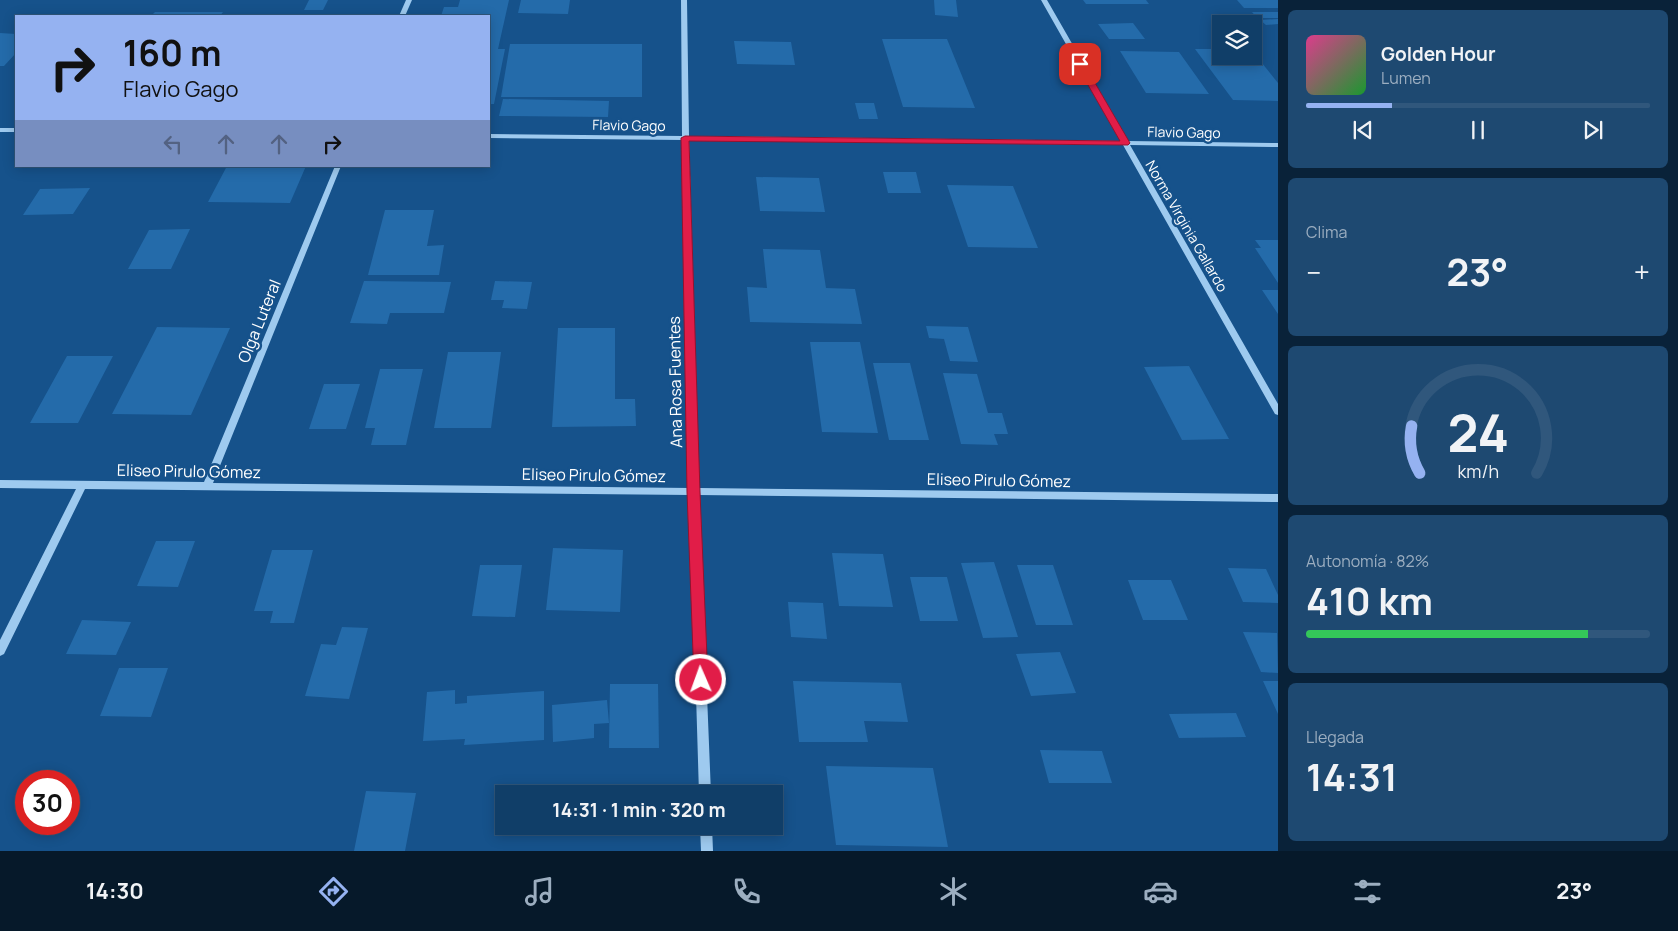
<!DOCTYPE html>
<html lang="es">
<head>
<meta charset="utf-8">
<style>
	body { margin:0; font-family:Manrope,sans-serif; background:#1e4971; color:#f1f3f6; height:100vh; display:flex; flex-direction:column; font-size:19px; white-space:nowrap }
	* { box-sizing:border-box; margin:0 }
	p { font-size:16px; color:#9caec0 }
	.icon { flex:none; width:28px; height:28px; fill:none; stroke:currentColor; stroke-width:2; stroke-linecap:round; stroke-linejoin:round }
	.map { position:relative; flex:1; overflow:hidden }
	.sheet { display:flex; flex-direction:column; gap:10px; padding:10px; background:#092239; width:400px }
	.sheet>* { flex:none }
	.hud { position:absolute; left:15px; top:15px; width:475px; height:152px; border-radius:0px; box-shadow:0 2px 12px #0003,0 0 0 1px #30577c; background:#95b2f1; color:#111; overflow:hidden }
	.fabs { position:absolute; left:1212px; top:15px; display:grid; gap:10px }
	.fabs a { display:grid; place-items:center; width:50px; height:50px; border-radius:0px; background:#103e68; box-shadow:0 2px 12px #0003,0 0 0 1px #30577c; font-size:25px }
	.speed { position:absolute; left:15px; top:770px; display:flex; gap:10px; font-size:25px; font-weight:700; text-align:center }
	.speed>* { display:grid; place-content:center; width:65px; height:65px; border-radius:50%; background:#103e68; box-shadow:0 2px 12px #0003,0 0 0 1px #30577c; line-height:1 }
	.speed .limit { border:8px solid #d22; background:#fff; color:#111 }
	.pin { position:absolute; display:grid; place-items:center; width:42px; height:42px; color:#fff; margin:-21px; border-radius:10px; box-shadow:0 2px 8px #0006 }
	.me { position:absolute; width:55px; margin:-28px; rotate:358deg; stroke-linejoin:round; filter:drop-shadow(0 0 4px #0008) }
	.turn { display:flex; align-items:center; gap:18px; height:105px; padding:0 25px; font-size:22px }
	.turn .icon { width:65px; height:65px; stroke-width:2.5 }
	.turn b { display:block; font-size:35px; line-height:42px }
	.lanes { display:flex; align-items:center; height:48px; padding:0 25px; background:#0003; justify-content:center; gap:25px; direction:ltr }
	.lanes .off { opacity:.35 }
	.big { font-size:38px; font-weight:700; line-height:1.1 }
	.sheet .tile { flex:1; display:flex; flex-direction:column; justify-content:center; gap:8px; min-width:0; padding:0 18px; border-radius:8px; background:#1e4971 }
	.sheet .dial { align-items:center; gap:0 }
	.dial svg { height:130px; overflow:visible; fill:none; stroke:#30577c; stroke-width:7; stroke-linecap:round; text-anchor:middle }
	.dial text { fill:#f1f3f6; stroke:none }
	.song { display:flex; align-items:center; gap:15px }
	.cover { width:60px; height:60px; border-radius:8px; background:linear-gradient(135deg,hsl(330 70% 55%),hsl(130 70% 35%)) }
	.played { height:5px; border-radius:2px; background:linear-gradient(90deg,#95b2f1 25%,#30577c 25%) }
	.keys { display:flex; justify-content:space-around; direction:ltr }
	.heat { display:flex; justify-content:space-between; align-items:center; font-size:28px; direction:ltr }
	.charge { height:8px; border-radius:4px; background:linear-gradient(90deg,#34c759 82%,#30577c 0) }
	.trip { position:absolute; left:495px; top:785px; width:288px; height:50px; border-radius:0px; background:#103e68; box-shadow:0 2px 12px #0003,0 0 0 1px #30577c; font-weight:700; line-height:50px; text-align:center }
	.menu { display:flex; height:80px; justify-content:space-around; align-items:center; background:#06192a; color:#9caec0 }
	.menu .icon { width:35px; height:35px }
	.menu .on { color:#95b2f1 }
	.menu b { font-size:22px; color:#f1f3f6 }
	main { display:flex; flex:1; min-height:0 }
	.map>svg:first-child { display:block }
	.building { fill:#246baa }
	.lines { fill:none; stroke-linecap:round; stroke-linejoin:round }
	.minor { fill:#9ecaef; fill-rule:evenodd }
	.route { fill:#e11d48; stroke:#92132f }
	.labels { text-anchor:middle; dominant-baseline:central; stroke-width:5; stroke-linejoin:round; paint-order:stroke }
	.far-street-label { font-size:14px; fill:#fff; stroke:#16528b }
	.street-label { font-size:16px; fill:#fff; stroke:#16528b }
</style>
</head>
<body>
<main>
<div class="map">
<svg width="1278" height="851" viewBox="0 0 1278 851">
	<rect width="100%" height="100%" fill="#16528b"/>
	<!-- building -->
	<path class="building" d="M309,0H328L323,10H304Z
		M460,0H509L498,49H505L494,104H489V16H441L444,7H458Z
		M521,0H570L568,14L518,13Z
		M934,0H956L958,17L935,15Z
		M1083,0H1146L1149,4H1086Z
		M1237,0H1278V8H1244Z
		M155,12H223L220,16H151Z
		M1252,12H1278V18H1257Z
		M1278,19V24L1266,25L1260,20Z
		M1133,23L1145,39H1109L1098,24Z
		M0,33L16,34V53L4,66H0Z
		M882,39H947L975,108L903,107Z
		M734,41L791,42L795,65L737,64Z
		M510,44H642V97H501Z
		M1195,49H1221V56H1254V53L1278,83V101L1233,100Z
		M1120,51L1179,52L1209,94L1146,93Z
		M503,99L609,101L608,117L499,116Z
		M855,103H874L878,119H859Z
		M227,166H306L290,203L208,202Z
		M883,172H916L921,193H888Z
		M756,177L819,178L825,212L760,211Z
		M947,185L1013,186L1038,248L968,247Z
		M90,188L73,214L23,215L40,189Z
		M385,210H434L427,246L444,245L439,275H368Z
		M190,229L171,269H128L149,230Z
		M1255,240H1278V283L1255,248H1261Z
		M763,249L820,250L826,288L855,289L862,324L750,322L747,287L767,288Z
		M364,281L451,282L444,313H390L387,324L350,323Z
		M495,281L532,282L527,309L502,308L504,300H491Z
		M1262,290H1278V314Z
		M926,326L968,327L978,362L950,361L944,339L929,338Z
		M157,327L230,328L191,415L112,414Z
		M558,328H615V399H635L636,426L552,427Z
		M810,342H860L878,433L822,432Z
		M448,352H501L491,428H434Z
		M67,356H113L78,423H30Z
		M873,363H910L929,440H889Z
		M1189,366L1229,439L1182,440L1144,367Z
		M380,369H423L406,445H371L375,428H365Z
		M943,373L977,374L988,413H1002L1008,434H994L998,445L961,444Z
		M324,384H360L346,429H309Z
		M156,541H195L178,587L137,586Z
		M553,548L623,550L620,612L546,610Z
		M272,550H313L294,623H270L273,611H254Z
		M832,553L883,554L893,607L839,606Z
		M994,562L1018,637L983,638L961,563Z
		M480,565H522L515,617L472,616Z
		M1017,565H1053L1073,625H1036Z
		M1228,568L1266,569L1278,595V603L1243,602Z
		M910,577H947L958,621H920Z
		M1128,580H1171L1188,620H1143Z
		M788,602L823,603L827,639L791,637Z
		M82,620L131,622L116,655L66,654Z
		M342,627L368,628L349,699L305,696L321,644L336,645Z
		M1243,632L1277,633L1278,673L1261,672Z
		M1060,652L1076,693L1031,696L1016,654Z
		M119,668H168L151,717L100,716Z
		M793,681L901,683L908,722L864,721L868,742H799Z
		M1263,681H1278V714Z
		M610,684H658L659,748H609Z
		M455,690V704L467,703V696L544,691V740L464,745L465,739L423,741L427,692Z
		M607,700L609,723L594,724V738L553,742L552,705Z
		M1236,713L1246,737L1179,738L1169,714Z
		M1040,750L1102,751L1112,783H1049Z
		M826,766L933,768L948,847L836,845Z
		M366,791L416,793L405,851H354Z"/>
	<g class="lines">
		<!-- minor -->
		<path class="minor" d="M406,0H412L405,16H399Z
			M681,0H687L689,136L1121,141L1041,0H1047L1128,141L1278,143V147L1130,145L1278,404V415L1275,414L1123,145L689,140L699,488L1278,494V502L699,495L711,794H699L690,495L85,489L4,654L0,656V640L76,489L0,488V480L204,482L335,166H341L213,483L690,488L683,140L489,138V134L682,136Z
			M0,128H16V132H0Z
			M700,826H712L713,851H701Z"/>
	</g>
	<!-- route -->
	<path class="route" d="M1080,61L1084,64L1130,143L1128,145L689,141L700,492L708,680L706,685L701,687L696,685L694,680L687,492L681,138L685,136L1120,141L1076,64Z"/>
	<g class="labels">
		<!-- far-street labels -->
		<g class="far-street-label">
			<text transform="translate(629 125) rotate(1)">Flavio Gago</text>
			<text transform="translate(1184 132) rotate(1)">Flavio Gago</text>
			<text transform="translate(1187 226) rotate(60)">Norma Virginia Gallardo</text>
		</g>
		<!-- street labels -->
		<g class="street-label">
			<text transform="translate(259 321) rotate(-68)">Olga Luteral</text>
			<text transform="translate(675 382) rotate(-91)">Ana Rosa Fuentes</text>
			<text transform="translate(189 471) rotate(1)">Eliseo Pirulo Gómez</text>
			<text transform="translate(594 475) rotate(1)">Eliseo Pirulo Gómez</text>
			<text transform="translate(999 480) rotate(1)">Eliseo Pirulo Gómez</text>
		</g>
	</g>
</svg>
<div class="fabs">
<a><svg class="icon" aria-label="layers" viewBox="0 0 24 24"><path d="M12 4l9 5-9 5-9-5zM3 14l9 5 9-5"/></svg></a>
</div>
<div class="speed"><div class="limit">30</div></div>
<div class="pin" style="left:1080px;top:64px;background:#d93025"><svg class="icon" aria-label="arrive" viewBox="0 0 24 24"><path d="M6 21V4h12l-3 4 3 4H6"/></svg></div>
<svg class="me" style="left:701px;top:680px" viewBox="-20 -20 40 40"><circle r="17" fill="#e11d48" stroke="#fff" stroke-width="3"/><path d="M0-11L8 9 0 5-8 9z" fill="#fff"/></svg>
<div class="trip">14:31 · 1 min · 320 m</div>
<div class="hud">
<div class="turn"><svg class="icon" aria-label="right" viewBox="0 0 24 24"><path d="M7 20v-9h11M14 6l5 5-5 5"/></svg><div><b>160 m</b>Flavio Gago</div></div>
<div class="lanes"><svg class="icon off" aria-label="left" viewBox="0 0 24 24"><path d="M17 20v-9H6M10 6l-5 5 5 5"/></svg><svg class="icon off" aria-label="ahead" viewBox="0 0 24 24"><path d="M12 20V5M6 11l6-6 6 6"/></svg><svg class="icon off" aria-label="ahead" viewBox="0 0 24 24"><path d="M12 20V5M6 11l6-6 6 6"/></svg><svg class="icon" aria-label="right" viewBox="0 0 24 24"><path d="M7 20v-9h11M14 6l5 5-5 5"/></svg></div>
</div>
</div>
<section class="sheet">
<div class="tile">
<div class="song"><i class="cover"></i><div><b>Golden Hour</b><p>Lumen</p></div></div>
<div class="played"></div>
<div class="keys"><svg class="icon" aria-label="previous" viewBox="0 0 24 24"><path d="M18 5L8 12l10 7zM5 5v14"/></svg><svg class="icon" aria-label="pause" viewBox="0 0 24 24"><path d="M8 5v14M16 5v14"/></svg><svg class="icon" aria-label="next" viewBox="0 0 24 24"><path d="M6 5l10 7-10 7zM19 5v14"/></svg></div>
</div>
<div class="tile"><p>Clima</p>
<div class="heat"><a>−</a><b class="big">23°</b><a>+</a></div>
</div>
<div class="tile dial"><svg viewBox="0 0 100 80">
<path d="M14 69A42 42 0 1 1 86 69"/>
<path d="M14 69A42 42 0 0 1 9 40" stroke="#95b2f1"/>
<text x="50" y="56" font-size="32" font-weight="700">24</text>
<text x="50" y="72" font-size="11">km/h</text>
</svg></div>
<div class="tile"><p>Autonomía · 82%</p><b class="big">410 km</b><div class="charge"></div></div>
<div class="tile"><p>Llegada</p><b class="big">14:31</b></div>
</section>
</main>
<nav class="menu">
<b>14:30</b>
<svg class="icon on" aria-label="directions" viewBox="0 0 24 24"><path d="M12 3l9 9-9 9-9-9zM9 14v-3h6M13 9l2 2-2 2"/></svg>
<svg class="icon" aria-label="music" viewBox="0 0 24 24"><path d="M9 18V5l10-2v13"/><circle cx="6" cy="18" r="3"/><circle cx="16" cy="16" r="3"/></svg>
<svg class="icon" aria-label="phone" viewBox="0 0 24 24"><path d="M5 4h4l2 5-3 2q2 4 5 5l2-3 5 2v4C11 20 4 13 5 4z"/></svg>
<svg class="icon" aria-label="climate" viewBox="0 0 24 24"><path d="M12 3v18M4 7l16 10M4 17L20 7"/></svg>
<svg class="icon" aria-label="car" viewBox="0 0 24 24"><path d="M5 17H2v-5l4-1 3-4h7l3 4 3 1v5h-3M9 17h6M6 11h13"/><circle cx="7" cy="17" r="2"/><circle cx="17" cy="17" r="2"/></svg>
<svg class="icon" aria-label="filters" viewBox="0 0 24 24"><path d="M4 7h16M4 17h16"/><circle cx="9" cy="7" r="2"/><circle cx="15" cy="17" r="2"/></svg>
<b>23°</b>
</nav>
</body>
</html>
